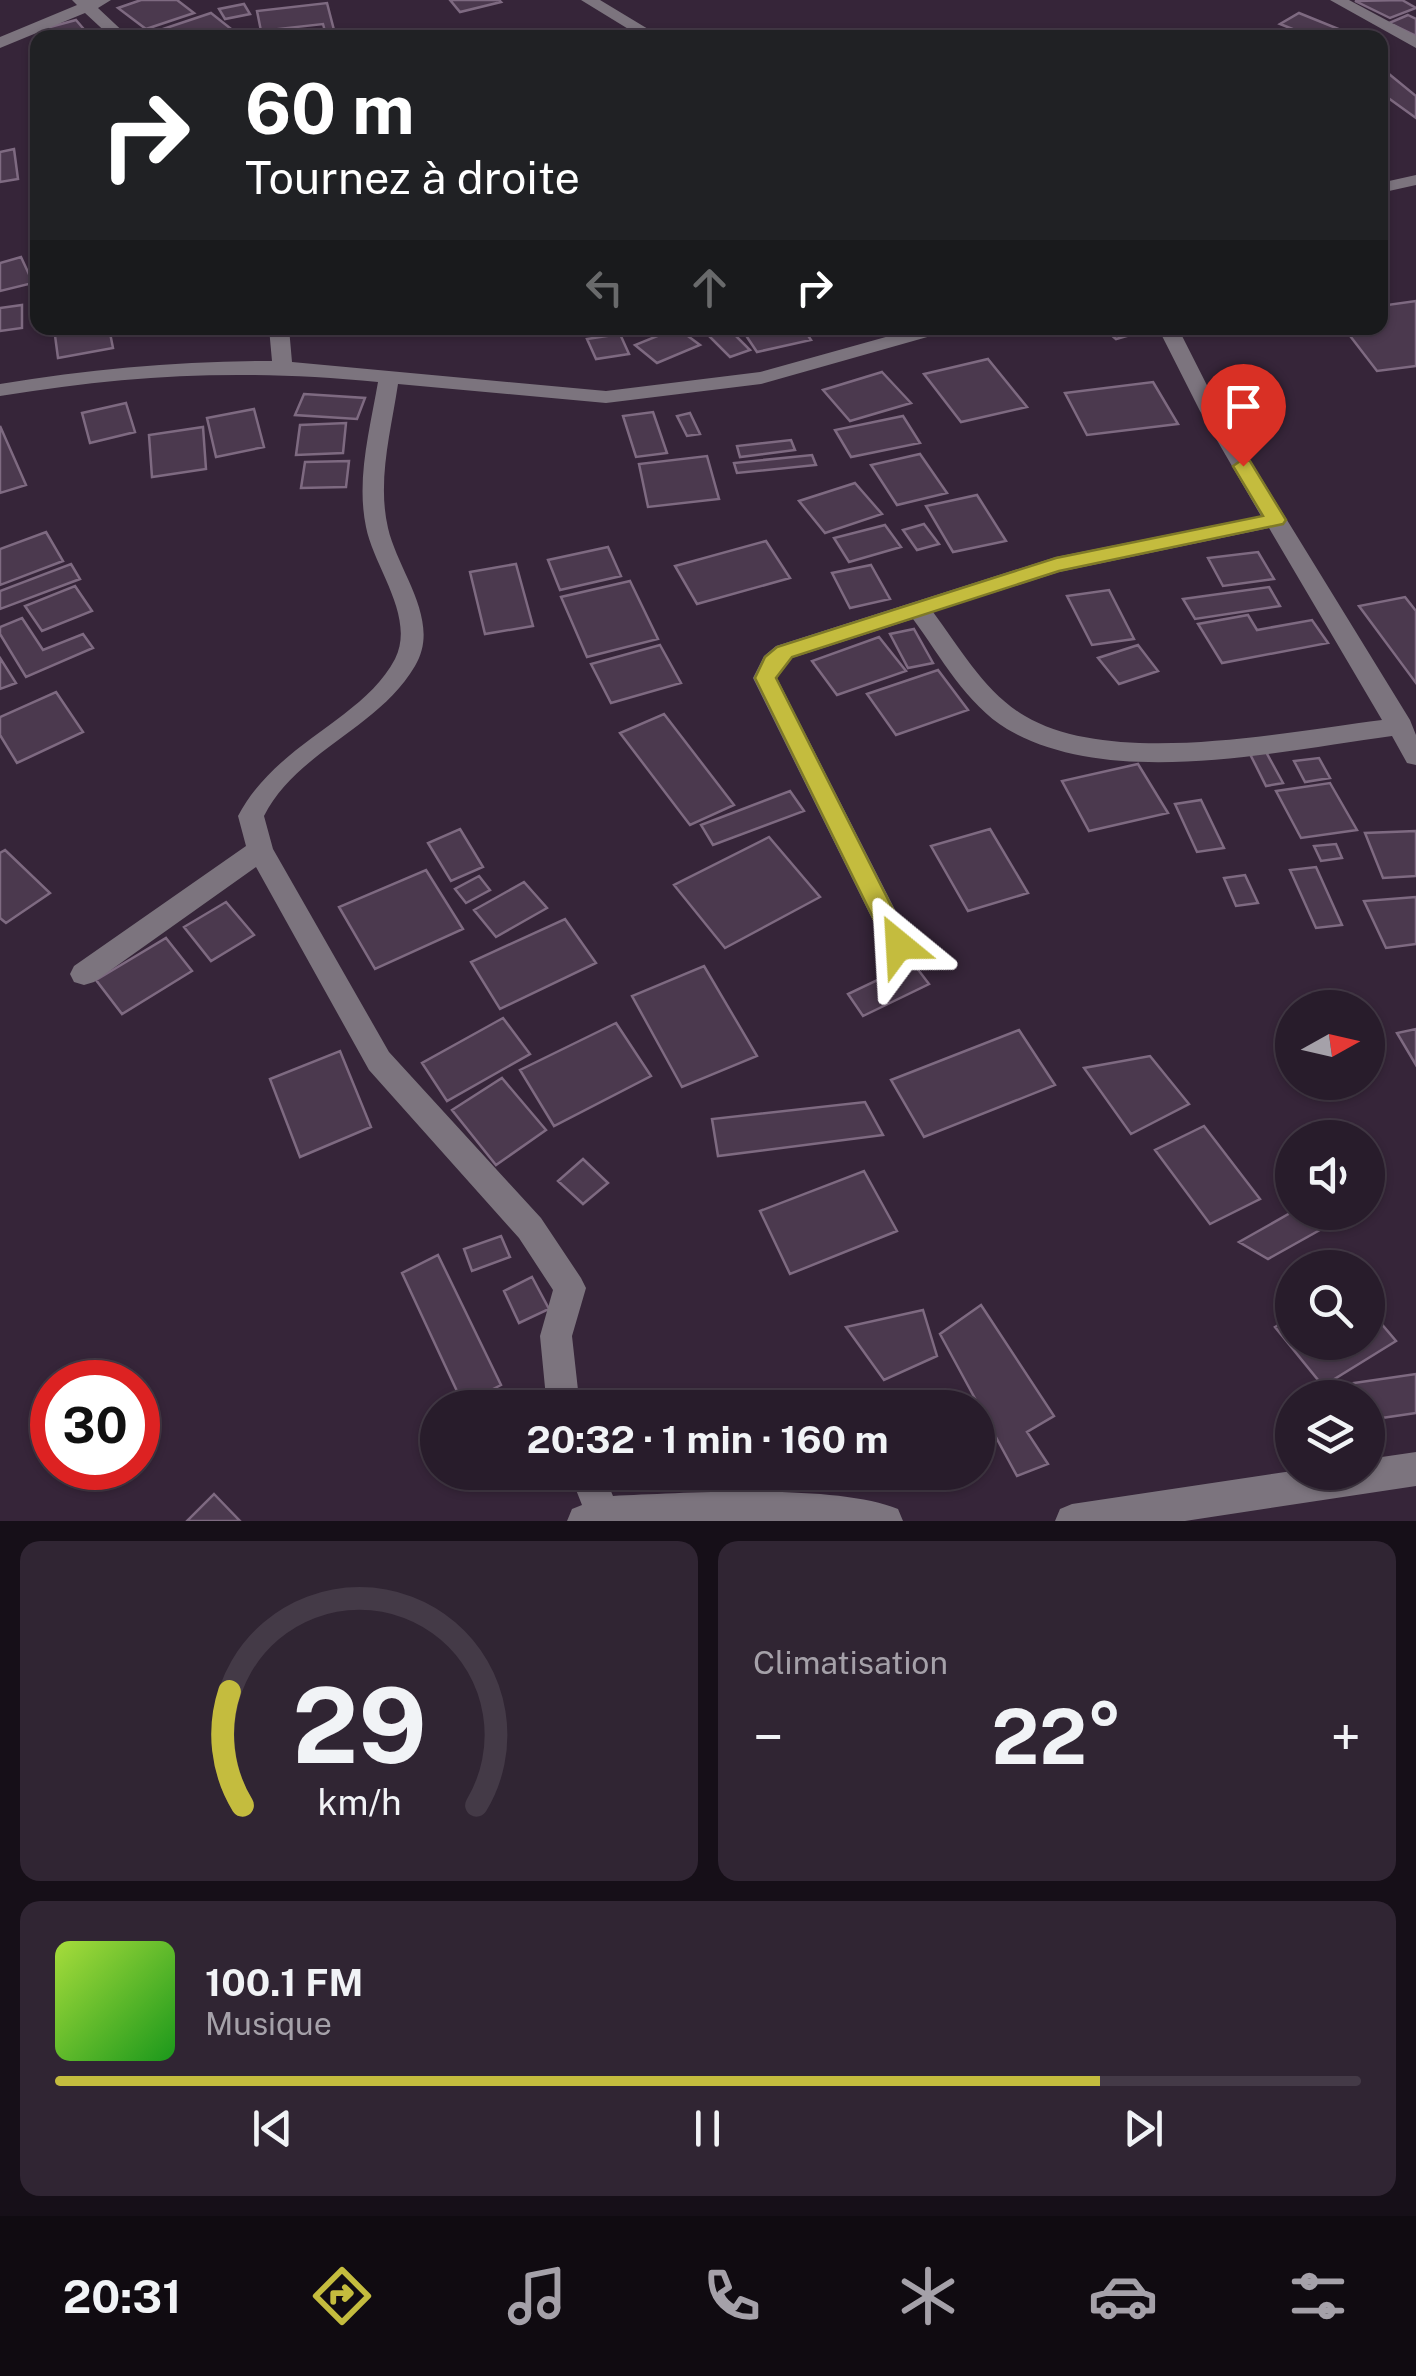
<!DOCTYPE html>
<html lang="fr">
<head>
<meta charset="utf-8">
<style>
	body { margin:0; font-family:"Public Sans",sans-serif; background:#302533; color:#f1f3f6; height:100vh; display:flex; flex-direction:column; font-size:38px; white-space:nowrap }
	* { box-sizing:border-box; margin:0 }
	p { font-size:32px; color:#a5a1a9 }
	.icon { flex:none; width:55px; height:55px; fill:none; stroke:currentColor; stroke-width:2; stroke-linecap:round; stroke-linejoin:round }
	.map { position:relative; height:1521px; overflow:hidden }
	.side { display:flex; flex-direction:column; gap:20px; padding:20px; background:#160f18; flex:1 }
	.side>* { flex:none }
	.top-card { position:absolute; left:30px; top:30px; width:1358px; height:305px; border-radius:20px; box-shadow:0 2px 8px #0004,0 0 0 2px #443a47; background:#202124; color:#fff; overflow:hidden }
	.needle { width:65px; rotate:82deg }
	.controls { position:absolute; left:1275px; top:990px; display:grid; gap:20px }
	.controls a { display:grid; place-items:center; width:110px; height:110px; border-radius:50%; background:#281c2b; box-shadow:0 2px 8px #0004,0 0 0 2px #443a47; font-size:50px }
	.speed { position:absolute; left:30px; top:1360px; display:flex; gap:20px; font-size:50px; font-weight:700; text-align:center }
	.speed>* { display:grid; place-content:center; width:130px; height:130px; border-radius:50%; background:#281c2b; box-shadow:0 2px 8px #0004,0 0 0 2px #443a47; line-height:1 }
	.speed .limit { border:15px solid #d22; background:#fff; color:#111 }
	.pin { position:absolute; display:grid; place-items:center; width:85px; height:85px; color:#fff; margin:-102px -42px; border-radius:50% 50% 50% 0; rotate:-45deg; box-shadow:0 0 10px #0007 }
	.pin .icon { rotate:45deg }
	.me { position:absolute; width:110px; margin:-55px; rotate:333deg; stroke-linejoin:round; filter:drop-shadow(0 0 8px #0008) }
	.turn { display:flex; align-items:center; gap:35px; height:210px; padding:0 50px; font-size:45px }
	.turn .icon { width:130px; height:130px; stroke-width:2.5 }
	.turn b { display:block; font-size:70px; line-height:85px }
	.lanes { display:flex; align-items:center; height:95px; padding:0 50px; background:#0003; justify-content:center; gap:50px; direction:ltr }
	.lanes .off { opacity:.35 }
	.big { font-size:75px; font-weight:700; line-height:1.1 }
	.side .tile { flex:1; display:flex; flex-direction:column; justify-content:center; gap:15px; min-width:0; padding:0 35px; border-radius:20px; background:#302533 }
	.side .dial { align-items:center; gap:0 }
	.dial svg { height:260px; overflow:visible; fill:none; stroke:#443a47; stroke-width:7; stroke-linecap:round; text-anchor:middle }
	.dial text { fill:#f1f3f6; stroke:none }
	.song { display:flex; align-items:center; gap:30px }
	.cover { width:120px; height:120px; border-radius:15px; background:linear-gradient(135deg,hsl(80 70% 55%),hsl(120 70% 35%)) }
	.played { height:10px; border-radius:5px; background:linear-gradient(90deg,#c4bc3e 80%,#443a47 80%) }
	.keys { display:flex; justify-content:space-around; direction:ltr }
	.heat { display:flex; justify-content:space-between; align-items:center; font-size:55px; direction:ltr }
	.side .tiles { flex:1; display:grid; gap:20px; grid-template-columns:1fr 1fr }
	.tile:last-child { grid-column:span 2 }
	.trip { position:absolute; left:420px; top:1390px; width:575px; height:100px; border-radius:50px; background:#281c2b; box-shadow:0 2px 8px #0004,0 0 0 2px #443a47; font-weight:700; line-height:100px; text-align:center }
	.tabs { display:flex; height:160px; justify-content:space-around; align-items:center; background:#100b11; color:#a5a1a9 }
	.tabs .icon { width:70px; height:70px }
	.tabs .active { color:#c4bc3e }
	.tabs b { font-size:45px; color:#f1f3f6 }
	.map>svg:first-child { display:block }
	.building { fill:#4b394e; stroke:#7e6a81; stroke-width:2.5 }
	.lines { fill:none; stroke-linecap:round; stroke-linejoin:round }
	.minor { fill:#7c747e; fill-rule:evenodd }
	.route { fill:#c4bc3e; stroke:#7f7a28; stroke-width:2.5 }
</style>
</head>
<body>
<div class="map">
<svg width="1416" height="1521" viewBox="0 0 1416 1521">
	<rect width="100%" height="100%" fill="#362539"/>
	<!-- building -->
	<path class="building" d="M141,0H177L194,13L146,29L118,8Z
		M450,0H499L501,2L460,12Z
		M1402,0L1416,8L1390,18L1355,1Z
		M327,3L335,34L326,35L323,24L261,31L257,11Z
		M244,4L250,14L225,19L219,9Z
		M211,13L235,32L218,38H161L154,32Z
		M1299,13L1346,32L1337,38H1315L1280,24Z
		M1408,15L1416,19V36L1389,23Z
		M76,20L88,34L58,38L50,27Z
		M1389,74L1416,96V118L1380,92V76Z
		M14,149L18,179L0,182V152Z
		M21,257L33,283L0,291V263Z
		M1416,301V366L1377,371L1344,328H1380V306Z
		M22,305V328L0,331V308Z
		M54,328H109L113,348L58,358Z
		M677,328L700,345L657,363L635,345Z
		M701,328H728L750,350L730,357Z
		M741,328H803L811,340L757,352Z
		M1103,328H1136L1141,332L1116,339Z
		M620,334L629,354L596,359L587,339Z
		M988,359L1027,407L961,422L924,374Z
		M882,372L911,403L850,421L823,390Z
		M1153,382L1178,424L1087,435L1065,393Z
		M304,394L365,398L357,419L295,415Z
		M126,403L135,432L90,443L82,413Z
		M254,409L264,447L216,457L207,418Z
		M653,412L667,453L636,457L623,416Z
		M690,413L700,434L687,436L677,416Z
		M903,416L920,443L851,457L835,430Z
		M346,423L343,453L296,455L300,425Z
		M0,426L26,485L0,493Z
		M203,427L206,469L152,477L149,435Z
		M791,440L795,450L740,457L737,446Z
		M920,454L947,493L897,505L871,465Z
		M812,455L816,465L737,473L734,463Z
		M707,456L719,499L648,507L639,464Z
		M349,461L346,487L301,488L305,462Z
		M855,483L882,514L825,533L799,501Z
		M977,495L1006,541L953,552L926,506Z
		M924,524L939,544L917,550L903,530Z
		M885,525L901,547L849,562L834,538Z
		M46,532L63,561L0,585V549Z
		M766,541L790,578L697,604L675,566Z
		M608,547L621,576L560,590L548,560Z
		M1258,552L1274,579L1223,586L1208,558Z
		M71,564L80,579L0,609V591Z
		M516,564L533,626L485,634L470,572Z
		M871,565L890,599L850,608L832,573Z
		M630,581L658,639L587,657L561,597Z
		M75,586L92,611L42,631L25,606Z
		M1269,587L1280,606L1195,619L1183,599Z
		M1109,590L1134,639L1092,645L1067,596Z
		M1405,597L1416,611V683L1359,606Z
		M1248,615L1257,630L1312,620L1328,643L1222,663L1198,624Z
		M22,618L43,650L83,634L93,648L26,677L0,634V627Z
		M914,629L933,663L908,668L890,634Z
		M879,637L906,671L837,695L812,661Z
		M660,645L681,683L611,703L591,664Z
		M1138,645L1158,671L1119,684L1098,658Z
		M0,658L16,683L0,689Z
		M938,670L968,710L896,735L867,694Z
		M56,692L83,732L17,763L0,735V717Z
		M664,714L734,805L690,825L620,733Z
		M1266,752L1283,783L1266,786L1250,754Z
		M1319,758L1330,778L1305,782L1294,761Z
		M1138,764L1168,813L1089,831L1062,781Z
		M1330,783L1357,830L1301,838L1276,791Z
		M790,791L804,811L713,845L701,825Z
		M1201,800L1224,848L1197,852L1175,804Z
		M460,829L483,867L451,881L428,843Z
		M990,829L1028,893L968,911L931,846Z
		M1416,831V876L1383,878L1365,833Z
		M769,837L820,897L725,948L674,885Z
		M1336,844L1342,858L1321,861L1314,846Z
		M5,850L50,893L6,923L0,918V853Z
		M1316,867L1342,925L1316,928L1290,870Z
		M426,870L463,929L375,969L339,907Z
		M1245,875L1258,903L1236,906L1224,878Z
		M479,876L490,890L466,903L455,889Z
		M524,882L547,908L496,937L474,910Z
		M1416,897V944L1386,948L1364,901Z
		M226,902L254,935L211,961L184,927Z
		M565,919L596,963L500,1009L471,962Z
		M166,938L192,971L122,1014L96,980Z
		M913,963L929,984L863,1016L848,994Z
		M704,966L757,1056L682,1087L632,996Z
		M503,1018L530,1054L447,1101L422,1063Z
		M616,1023L651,1076L554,1126L520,1070Z
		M1416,1029V1065L1397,1033Z
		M1019,1030L1055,1085L924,1137L891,1080Z
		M340,1051L371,1127L300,1157L270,1079Z
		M1150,1056L1189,1104L1131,1134L1084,1068Z
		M502,1078L546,1130L496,1165L452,1110Z
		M865,1102L883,1135L718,1156L712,1119Z
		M1204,1126L1260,1199L1210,1224L1155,1150Z
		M583,1159L608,1183L583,1204L558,1181Z
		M864,1171L897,1231L790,1274L760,1211Z
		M1292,1212H1352L1268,1259L1239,1242Z
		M501,1236L510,1257L472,1271L464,1249Z
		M438,1255L501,1385L463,1404L402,1273Z
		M532,1277L549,1309L519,1323L504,1291Z
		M981,1305L1054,1416L1027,1432L1048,1464L1017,1476L940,1334Z
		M1368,1308L1396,1341L1323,1386L1275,1327L1292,1317V1342H1368Z
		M923,1310L937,1356L884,1380L846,1327Z
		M1416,1374V1413L1368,1420V1398H1360L1354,1383Z
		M214,1494L240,1521H187Z"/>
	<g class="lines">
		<!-- minor -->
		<path class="minor" d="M72,0H111L98,8L130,38H112L85,13L0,48V37L77,5Z
			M581,0H600L663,38H643Z
			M1330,0H1349L1416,36V48Z
			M1416,175V185L1380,193V183Z
			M269,328H289L292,362L606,391L760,372L918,328H948L945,332L761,384L606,403L398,384C391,431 377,481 388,528C398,572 442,621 415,666C378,729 297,751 264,816L273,849L389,1052L541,1218L581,1278L586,1288L572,1336L580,1408H547L540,1336L553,1290L519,1238L369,1070L256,867L94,982L84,985L74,982L70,974L74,966L246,846L238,816C277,742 363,720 395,659C416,617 374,568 366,527C356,479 370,429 378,382C244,369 133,374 0,396V384C91,369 180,361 272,361Z
			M1158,328H1178L1220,411L1410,720L1416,735V765L1407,763L1392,736C1279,751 1111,790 1007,729C966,704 941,657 913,619L792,658L777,678L913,945L909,953L899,956L889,953L753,678L764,656L776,646L1056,557L1261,516L1200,411ZM1269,528L1382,720C1284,732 1113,768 1025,716C985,693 960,648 933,612L1059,572Z
			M1416,1452V1486L1185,1521H1055L1060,1509L1072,1504L1292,1471L1368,1472V1459Z
			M569,1472H603L613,1496C684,1493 836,1483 898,1509L903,1521H567L572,1509L582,1505Z"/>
	</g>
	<!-- route -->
	<path class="route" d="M1243,459L1250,461L1286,520L1283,524L1059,571L792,657L776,678L911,945L908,952H890L755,678L765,657L777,647L1056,558L1263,516L1233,466Z"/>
</svg>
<div class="controls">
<a><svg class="needle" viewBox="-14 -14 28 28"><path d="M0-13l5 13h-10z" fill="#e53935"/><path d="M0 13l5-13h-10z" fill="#a5a1a9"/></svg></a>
<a><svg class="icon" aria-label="sound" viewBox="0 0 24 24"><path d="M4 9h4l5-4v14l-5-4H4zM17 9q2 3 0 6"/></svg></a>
<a><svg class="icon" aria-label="search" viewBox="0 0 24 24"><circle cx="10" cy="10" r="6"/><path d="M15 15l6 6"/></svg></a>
<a><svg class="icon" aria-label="layers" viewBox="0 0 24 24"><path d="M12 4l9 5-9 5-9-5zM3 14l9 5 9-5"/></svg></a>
</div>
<div class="speed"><div class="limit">30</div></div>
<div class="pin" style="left:1243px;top:466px;background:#d93025"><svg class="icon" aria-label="arrive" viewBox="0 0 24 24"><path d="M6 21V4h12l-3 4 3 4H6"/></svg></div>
<svg class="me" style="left:899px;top:945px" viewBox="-20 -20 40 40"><path d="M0-17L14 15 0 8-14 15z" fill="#c4bc3e" stroke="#fff" stroke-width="4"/></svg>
<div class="trip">20:32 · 1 min · 160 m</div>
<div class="top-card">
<div class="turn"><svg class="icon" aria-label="right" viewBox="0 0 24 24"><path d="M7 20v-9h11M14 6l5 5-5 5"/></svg><div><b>60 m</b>Tournez à droite</div></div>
<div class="lanes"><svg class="icon off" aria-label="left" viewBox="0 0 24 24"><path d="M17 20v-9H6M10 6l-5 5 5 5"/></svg><svg class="icon off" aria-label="ahead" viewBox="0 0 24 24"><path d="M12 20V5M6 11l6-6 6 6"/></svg><svg class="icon" aria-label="right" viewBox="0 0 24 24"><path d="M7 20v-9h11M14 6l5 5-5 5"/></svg></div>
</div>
</div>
<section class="side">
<div class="tiles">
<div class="tile dial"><svg viewBox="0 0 100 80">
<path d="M14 69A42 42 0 1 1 86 69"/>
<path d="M14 69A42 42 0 0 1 10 34" stroke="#c4bc3e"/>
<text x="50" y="56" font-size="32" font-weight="700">29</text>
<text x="50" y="72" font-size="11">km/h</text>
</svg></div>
<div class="tile"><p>Climatisation</p>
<div class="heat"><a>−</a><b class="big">22°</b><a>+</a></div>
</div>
<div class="tile">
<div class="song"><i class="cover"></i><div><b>100.1 FM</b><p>Musique</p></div></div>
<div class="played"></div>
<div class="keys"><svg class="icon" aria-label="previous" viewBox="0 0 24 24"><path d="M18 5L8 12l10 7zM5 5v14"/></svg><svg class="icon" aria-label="pause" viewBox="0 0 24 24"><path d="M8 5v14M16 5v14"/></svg><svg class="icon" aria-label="next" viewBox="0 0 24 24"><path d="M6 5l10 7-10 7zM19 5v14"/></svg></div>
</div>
</div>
</section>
<nav class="tabs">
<b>20:31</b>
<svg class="icon active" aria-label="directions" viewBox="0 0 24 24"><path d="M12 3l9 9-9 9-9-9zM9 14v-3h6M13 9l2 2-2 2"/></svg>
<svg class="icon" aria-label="music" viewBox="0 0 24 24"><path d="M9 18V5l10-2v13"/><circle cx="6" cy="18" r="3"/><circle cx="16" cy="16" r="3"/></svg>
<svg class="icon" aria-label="phone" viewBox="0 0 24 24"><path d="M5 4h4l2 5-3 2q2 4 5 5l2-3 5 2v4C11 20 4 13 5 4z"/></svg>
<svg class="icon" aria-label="climate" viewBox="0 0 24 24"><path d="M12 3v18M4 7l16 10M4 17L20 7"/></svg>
<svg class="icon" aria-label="car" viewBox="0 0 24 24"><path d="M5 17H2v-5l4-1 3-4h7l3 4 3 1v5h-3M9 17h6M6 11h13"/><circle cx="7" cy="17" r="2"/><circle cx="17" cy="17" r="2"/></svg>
<svg class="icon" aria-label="filters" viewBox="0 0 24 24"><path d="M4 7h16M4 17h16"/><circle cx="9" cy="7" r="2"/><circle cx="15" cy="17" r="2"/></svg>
</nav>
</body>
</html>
